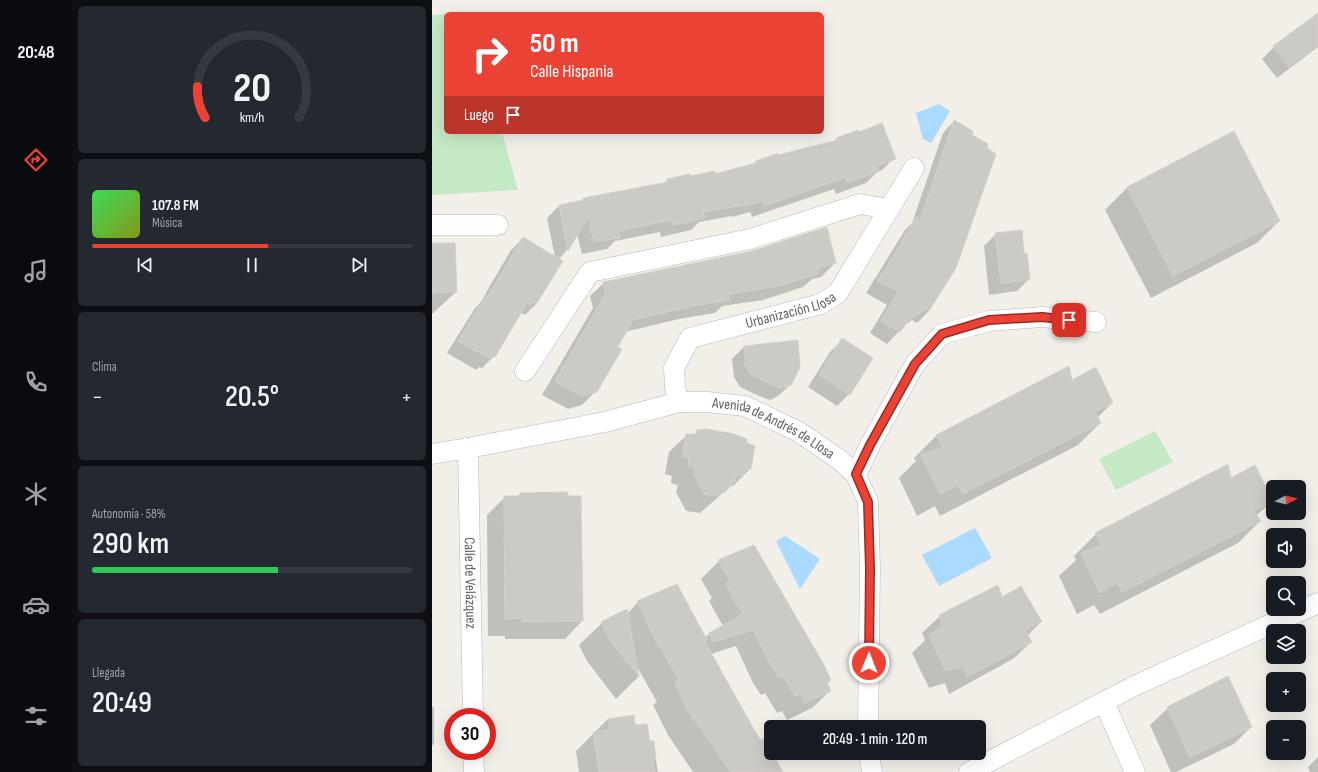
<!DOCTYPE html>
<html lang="es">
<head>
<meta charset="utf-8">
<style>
	body { margin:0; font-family:"Sofia Sans Condensed",sans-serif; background:#242831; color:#f1f3f6; height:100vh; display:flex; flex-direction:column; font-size:15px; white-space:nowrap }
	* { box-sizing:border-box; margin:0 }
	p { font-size:13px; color:#9ea1a6 }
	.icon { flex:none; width:22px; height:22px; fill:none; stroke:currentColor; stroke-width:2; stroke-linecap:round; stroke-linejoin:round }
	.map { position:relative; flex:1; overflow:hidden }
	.sheet { display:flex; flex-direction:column; gap:6px; padding:6px; background:#0d0f14; width:360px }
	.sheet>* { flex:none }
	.banner { position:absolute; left:12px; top:12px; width:380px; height:122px; border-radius:6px; box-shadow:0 4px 16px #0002; background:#ea4335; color:#fff; overflow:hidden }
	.needle { width:26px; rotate:83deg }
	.tools { position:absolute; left:834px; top:480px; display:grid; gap:8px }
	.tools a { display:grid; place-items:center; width:40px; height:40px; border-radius:6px; background:#171b24; box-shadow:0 4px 16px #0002; font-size:20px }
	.speed { position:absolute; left:12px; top:708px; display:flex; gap:8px; font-size:20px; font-weight:700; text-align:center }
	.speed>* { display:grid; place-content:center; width:52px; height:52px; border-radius:50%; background:#171b24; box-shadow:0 4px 16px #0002; line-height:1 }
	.speed .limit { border:6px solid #d22; background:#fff; color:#111 }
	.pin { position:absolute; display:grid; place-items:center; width:34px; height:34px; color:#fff; margin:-17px; border-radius:8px; box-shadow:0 2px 6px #0006 }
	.me { position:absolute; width:44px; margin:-22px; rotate:1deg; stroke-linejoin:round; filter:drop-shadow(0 0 3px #0008) }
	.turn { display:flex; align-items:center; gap:14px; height:84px; padding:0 20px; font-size:18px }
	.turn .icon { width:52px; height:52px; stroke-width:2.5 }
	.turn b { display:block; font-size:28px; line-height:34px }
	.then { display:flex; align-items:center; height:38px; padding:0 20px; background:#0003; gap:8px; font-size:15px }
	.big { font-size:30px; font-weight:600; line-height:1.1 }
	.sheet .tile { flex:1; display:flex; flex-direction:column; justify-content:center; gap:6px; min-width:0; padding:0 14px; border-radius:6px; background:#242831 }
	.sheet .dial { align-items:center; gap:0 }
	.dial svg { height:104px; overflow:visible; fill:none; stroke:#363941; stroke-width:7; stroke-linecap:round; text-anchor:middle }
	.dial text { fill:#f1f3f6; stroke:none }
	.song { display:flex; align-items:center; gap:12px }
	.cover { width:48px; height:48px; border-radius:6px; background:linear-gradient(135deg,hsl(130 70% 55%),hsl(70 70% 35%)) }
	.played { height:4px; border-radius:2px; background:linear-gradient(90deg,#ea4335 55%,#363941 55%) }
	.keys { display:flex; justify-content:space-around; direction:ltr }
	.heat { display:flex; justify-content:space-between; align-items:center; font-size:22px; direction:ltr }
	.charge { height:6px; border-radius:3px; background:linear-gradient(90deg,#34c759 58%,#363941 0) }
	.trip { position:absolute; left:332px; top:720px; width:222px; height:40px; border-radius:6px; background:#171b24; box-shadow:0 4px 16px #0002; font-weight:600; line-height:40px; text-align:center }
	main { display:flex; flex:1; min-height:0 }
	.tab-bar { display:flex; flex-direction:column; width:72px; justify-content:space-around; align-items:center; background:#090b0e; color:#9ea1a6 }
	.tab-bar .icon { width:28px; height:28px }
	.tab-bar .active { color:#ea4335 }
	.tab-bar b { font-size:18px; color:#f1f3f6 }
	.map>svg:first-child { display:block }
	.green { fill:#c5e8c5 }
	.water { fill:#aadaff }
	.shadow { fill:#0003 }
	.building { fill:#cccac5; stroke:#d6d1c6 }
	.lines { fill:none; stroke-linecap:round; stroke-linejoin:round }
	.street-casing { stroke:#b5b8bc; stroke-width:21 }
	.street { stroke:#fff; stroke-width:20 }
	.route-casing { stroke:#982c22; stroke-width:10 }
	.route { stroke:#ea4335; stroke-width:7 }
	.labels { text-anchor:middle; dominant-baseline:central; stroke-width:3; stroke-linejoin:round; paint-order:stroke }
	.street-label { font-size:15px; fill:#5f6368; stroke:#fff }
</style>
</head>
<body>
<main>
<nav class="tab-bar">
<b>20:48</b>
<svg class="icon active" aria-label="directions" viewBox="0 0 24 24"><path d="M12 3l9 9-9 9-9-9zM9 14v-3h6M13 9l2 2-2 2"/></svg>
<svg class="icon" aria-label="music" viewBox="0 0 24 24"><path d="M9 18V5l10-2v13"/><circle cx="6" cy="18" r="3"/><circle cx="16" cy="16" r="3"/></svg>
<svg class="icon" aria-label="phone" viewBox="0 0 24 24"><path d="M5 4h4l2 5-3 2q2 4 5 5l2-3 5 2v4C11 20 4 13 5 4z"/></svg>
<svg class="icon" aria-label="climate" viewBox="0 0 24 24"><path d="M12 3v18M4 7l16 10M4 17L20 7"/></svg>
<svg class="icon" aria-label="car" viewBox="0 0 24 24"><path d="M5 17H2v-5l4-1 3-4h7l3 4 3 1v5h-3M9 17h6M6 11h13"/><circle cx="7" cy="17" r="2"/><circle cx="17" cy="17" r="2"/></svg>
<svg class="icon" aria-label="filters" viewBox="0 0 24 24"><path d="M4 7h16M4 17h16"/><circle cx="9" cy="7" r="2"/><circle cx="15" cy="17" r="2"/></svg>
</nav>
<section class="sheet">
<div class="tile dial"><svg viewBox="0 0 100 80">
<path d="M14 69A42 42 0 1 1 86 69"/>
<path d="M14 69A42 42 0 0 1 8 45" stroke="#ea4335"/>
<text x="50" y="56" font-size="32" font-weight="700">20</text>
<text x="50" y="72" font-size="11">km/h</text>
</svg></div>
<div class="tile">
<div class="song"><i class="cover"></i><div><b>107.8 FM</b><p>Música</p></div></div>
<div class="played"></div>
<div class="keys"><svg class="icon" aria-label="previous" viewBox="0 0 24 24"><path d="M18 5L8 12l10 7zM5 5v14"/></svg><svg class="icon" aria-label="pause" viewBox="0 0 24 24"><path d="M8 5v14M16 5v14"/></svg><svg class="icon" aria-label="next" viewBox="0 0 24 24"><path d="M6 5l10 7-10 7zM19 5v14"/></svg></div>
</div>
<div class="tile"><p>Clima</p>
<div class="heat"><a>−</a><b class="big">20.5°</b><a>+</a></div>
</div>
<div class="tile"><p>Autonomía · 58%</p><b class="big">290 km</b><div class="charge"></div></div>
<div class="tile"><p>Llegada</p><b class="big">20:49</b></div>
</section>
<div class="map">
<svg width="886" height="772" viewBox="0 0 886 772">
	<rect width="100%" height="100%" fill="#f1efe8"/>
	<!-- green -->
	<path class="green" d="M14,14V132H70L86,190L0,195V15Z
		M723,431L741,462L684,490L667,459Z"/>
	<!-- water -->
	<path class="water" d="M507,104L518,111L499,143L491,139L484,113Z
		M543,528L560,558L507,586L490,555Z
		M353,536L388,559L368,589L344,541Z"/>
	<!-- shadow -->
	<path class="shadow" d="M886,14V47L845,78L830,59L842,47Z
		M522,121L554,149L523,267L497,311L485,323L480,320L471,327L455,344L438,333L455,305L434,293L473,230L480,223L511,133Z
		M427,134L462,158L450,170L444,173L434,183L404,194L402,189L320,217L318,212L300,217V216L267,222L259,230L229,237L228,232L183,241L175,249L150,254L145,234L135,250L127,259L129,261L105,303L93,315L90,313L86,316L62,356L50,368L47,367L44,370L15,353L43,308L48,303L79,250L91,238L123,257L115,218L127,206L148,202L151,199L231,184L235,180L258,175L259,178L283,176L321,164L324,162L401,142L405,139Z
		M696,187L847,221L825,243L719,298L673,210Z
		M564,234L592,254L597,279L585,291L557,295L552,246Z
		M0,244L24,292L0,314Z
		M403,263L389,277L380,279L371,287L331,300L290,306L283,313L247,319L193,332L164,391L150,405L136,409L110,395L161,308L158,296L172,283Z
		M410,340L417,394L405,406L376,387L398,352Z
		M312,347L359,384L346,396L338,400L327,396L308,387L302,377L300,359Z
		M636,367L639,381L680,403L665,418L668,423L646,445L508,516L503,506L485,516L467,478L484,461L482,458L504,436Z
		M265,431L318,469L301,486H299L292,493H291L268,513L254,511L244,492L246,485L239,483L240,476L233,474L237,452L255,435H262Z
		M799,479L840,501L824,516L828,521L806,543L668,614L662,605L645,614L627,576L644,560L642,556L664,534Z
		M88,494L134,497H148L150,621L133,639H73V636H56L55,515L73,497H85Z
		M287,561L398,680L394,684L398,691L380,708L355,720L350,711L345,713L333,693L329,695L321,683L304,646L279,654L327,741L349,772H261L236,735L221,705L225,702L204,665L206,677L184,699L155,661L147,645L170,623L195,614L206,602L273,638L277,634L291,626L277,601L280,598L269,579Z
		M570,599L609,622L595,636L599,642L581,659L517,694L513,683L497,688L480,653L493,640L490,633L508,616Z
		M0,707H2V744L0,746Z
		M736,708L819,727L802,744L744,772H739L718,725Z
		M176,719L203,726L217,742H221L226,772H147L144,751Z
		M886,757V772H878L876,767Z"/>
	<!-- building -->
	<path class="building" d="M886,13V45L857,67L841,46Z
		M522,120L541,131L540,135L556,144L555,148L564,154L524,268L497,311L493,309L476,321L468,332L449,321L466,292L446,281L485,216L487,223Z
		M450,123L464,159L445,166L447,171L416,183L414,177L332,206L330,201L312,206V205L271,212L273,218L241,225L239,220L186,231L188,238L162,242L156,218L136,251L127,205L152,200L151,198L236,182L235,179L258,174L259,176L283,171V174L324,163V161L346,153V155L406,140L404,138L426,130L427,132Z
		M802,131L848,221L741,276L695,187Z
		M395,227L404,263L386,268V274L346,286L296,294L298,300L261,306L201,320L186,347L190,349L165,392L150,396L123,381L174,293L171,282L320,251Z
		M590,230L592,253H595L598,280L569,283L563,233Z
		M91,237L131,261L105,303L102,301L99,305L95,303L63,357L59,355L57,358L26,341L54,295L56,296Z
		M0,243H23L25,292L0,293Z
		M410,338L441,358L418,395L387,375Z
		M366,340L368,368L359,385L350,388L343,387L320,375L313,365L312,346Z
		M637,366L640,380L664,367L681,403L663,412L669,423L531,494L525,485L508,494L489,455L511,447L504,435Z
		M275,429L302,434L315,439V443L323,446L319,469H313L311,476L304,475L303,482L286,496L272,494L262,474L263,468L256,466L257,459L250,457L254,434H264L265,430Z
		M796,464L799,478L823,465L841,501L822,511L829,521L690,592L685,583L668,593L649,553L670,545L663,533Z
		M136,492L135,496H149L151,621L90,622V618L73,619L72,496H89L88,493Z
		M322,545L391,663L399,680L395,683L399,691L373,703L368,694L363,696L351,676L347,678L339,666L321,630L281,642L277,633L311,614L300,597L294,583L298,581L286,560Z
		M245,584L275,640L273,642L297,685L328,740L332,739L351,772H299L254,708L243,682L247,680L227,645H226L205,601Z
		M566,585L570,597L589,586L610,622L593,630L600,642L535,677L531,666L514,671L497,635L511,626L507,615Z
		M195,609L207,677L177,639L169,622Z
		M796,676L820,727L758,757L735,707Z
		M202,715L203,725L215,724L218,741H222L224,759L221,760L223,772H167L161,732L177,730L176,719Z"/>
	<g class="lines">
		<!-- street casing -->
		<g class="street-casing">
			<g id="street">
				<path d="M0,225H66"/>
				<path d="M93,371L158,272L318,239L428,204L457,209"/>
				<path id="s1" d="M247,402L243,387L242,368L258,338L389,304L406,293L482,168"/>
				<path id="s2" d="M36,448L41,717"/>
				<path id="s3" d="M0,454L36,448L173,422L247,402H275L313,406L367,432L408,460L424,475L436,502L438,568L436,727"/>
				<path d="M424,475L438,445L483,364L510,334L557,321L610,317L664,322"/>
				<path d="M672,702L703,772"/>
				<path d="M41,751L42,772"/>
				<path d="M437,753L440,772"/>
				<path d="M537,772L702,686L886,603"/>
			</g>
		</g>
		<!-- street -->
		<use href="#street" class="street"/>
	</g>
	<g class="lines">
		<!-- route casing -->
		<g class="route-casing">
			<path id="route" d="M437,663L438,568L436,502L424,474L438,445L483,364L510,334L557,320L610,317L637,320"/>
		</g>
		<!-- route -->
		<use href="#route" class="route"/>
	</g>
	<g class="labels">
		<!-- street labels -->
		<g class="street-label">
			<text stroke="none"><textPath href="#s1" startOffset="173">Urbanización Llosa</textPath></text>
			<text stroke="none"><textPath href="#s3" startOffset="353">Avenida de Andrés de Llosa</textPath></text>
			<text stroke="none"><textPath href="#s2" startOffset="135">Calle de Velázquez</textPath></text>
		</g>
	</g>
</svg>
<div class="tools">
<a><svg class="needle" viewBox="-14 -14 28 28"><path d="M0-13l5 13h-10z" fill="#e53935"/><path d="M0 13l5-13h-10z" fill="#9ea1a6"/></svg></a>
<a><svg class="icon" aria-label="sound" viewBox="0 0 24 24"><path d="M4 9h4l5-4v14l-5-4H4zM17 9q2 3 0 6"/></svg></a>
<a><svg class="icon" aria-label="search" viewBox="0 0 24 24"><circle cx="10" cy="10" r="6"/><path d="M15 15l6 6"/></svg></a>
<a><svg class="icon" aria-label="layers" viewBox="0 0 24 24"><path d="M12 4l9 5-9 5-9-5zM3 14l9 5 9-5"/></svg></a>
<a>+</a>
<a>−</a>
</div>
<div class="speed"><div class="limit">30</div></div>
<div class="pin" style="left:637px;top:320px;background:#d93025"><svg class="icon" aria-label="arrive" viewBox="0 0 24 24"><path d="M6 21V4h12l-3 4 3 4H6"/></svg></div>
<svg class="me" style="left:437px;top:663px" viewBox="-20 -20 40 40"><circle r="17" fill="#ea4335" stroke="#fff" stroke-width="3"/><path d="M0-11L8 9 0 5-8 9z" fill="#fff"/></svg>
<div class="trip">20:49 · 1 min · 120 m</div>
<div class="banner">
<div class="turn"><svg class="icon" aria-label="right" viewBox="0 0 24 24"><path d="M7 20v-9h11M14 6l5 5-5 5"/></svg><div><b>50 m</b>Calle Hispania</div></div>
<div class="then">Luego<svg class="icon" aria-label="arrive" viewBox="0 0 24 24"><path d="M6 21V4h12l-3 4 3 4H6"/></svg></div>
</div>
</div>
</main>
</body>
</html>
